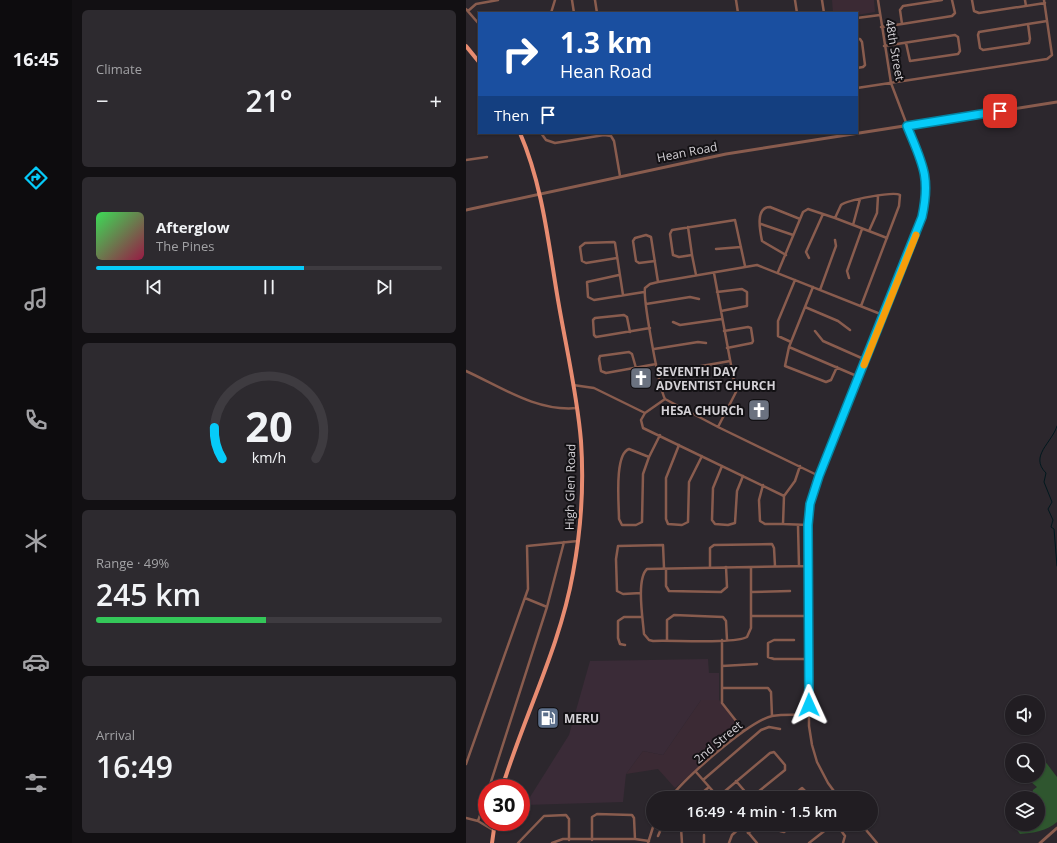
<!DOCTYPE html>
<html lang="en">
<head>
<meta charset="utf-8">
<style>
	body { margin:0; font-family:"Open Sans",sans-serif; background:#2d2a2f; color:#f1f3f6; height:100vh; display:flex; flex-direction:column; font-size:15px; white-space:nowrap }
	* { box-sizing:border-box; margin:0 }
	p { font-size:13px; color:#a2a2a5 }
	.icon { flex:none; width:22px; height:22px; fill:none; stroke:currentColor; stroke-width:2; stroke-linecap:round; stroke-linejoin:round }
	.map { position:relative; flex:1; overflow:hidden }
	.side { display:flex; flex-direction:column; gap:10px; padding:10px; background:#121013; width:394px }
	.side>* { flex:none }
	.guide { position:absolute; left:12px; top:12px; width:380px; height:122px; border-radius:0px; box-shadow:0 1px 3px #0004,0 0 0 1px #3e3b40; background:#1a4fa0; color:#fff; overflow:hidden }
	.buttons { position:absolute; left:539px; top:695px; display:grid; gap:8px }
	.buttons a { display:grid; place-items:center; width:40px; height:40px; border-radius:50%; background:#211d22; box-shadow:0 1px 3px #0004,0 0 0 1px #3e3b40; font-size:20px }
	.speed { position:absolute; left:12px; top:779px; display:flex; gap:8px; font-size:20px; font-weight:700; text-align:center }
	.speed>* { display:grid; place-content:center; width:52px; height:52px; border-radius:50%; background:#211d22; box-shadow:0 1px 3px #0004,0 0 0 1px #3e3b40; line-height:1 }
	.speed .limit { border:6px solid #d22; background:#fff; color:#111 }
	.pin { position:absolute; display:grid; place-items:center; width:34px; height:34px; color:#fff; margin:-17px; border-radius:8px; box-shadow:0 2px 6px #0006 }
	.me { position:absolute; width:44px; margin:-22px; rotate:359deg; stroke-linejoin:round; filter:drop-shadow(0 0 3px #0008) }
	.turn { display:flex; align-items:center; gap:14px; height:84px; padding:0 16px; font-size:18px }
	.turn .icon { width:52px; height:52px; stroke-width:2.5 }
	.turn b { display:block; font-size:28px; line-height:34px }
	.then { display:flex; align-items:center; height:38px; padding:0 16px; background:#0003; gap:8px; font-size:15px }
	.big { font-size:30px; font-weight:600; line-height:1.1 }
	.side .card { flex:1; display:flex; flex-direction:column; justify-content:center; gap:6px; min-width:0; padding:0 14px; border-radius:6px; background:#2d2a2f }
	.side .dial { align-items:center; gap:0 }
	.dial svg { height:104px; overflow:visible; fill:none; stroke:#3e3b40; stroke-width:7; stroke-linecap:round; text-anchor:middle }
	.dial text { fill:#f1f3f6; stroke:none }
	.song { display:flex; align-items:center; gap:12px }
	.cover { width:48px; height:48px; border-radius:6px; background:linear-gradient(135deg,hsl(130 70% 55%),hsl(340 70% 35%)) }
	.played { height:4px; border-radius:2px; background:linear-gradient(90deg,#06cbf9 60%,#3e3b40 60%) }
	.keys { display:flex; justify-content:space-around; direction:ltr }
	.heat { display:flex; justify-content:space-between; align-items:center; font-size:22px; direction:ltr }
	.charge { height:6px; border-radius:3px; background:linear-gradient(90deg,#34c759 49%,#3e3b40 0) }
	.trip { position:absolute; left:180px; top:791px; width:232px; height:40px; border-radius:20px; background:#211d22; box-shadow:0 1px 3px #0004,0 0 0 1px #3e3b40; font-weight:600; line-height:40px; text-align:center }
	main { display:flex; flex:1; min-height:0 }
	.menu { display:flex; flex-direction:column; width:72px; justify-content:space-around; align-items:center; background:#0d0c0e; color:#a2a2a5 }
	.menu .icon { width:28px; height:28px }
	.menu .current { color:#06cbf9 }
	.menu b { font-size:18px; color:#f1f3f6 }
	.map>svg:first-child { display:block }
	.commercial { fill:#3b2a34 }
	.education { fill:#3a2b37 }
	.green { fill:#2f562f }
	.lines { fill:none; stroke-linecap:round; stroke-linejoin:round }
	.stream { stroke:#01181e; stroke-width:1 }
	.minor { stroke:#895c4e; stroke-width:2.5 }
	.tertiary { stroke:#895c4e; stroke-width:3 }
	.primary { stroke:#e88c71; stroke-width:4 }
	.route-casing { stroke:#0484a2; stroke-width:10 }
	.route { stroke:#06cbf9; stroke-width:7 }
	.slow { stroke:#f59e0b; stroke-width:7 }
	.labels { text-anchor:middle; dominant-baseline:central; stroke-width:4; stroke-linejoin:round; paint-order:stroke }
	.street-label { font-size:12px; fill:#d4d1d6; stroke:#131114 }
	.poi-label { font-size:12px; font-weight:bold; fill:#d4d1d6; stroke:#131114; text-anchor:start }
</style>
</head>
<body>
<main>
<nav class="menu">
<b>16:45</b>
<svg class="icon current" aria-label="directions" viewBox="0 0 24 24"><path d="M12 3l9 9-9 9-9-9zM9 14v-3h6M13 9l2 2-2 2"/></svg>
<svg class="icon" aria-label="music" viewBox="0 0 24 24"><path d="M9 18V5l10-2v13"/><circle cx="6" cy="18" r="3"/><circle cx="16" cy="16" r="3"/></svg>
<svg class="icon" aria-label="phone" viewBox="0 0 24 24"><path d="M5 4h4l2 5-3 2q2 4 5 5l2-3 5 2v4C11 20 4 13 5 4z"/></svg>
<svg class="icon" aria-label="climate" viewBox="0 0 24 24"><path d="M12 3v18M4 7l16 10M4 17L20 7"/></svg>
<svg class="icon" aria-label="car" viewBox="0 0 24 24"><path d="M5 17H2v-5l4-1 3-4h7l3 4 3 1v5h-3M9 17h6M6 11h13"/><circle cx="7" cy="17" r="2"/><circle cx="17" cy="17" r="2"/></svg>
<svg class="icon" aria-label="filters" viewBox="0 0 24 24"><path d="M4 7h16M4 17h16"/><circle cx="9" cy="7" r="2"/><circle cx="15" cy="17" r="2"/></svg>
</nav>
<section class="side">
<div class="card"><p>Climate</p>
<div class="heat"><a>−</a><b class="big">21°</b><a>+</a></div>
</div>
<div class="card">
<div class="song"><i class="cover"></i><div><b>Afterglow</b><p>The Pines</p></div></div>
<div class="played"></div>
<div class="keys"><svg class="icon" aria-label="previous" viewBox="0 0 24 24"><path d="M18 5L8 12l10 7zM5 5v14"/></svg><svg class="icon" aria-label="pause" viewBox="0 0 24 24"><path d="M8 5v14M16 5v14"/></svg><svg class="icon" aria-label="next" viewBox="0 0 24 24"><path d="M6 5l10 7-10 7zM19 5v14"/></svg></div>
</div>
<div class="card dial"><svg viewBox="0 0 100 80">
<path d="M14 69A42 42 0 1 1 86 69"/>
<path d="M14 69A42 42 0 0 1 8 45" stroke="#06cbf9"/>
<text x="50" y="56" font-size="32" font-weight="700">20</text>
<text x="50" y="72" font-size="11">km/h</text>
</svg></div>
<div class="card"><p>Range · 49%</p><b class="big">245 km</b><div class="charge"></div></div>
<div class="card"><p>Arrival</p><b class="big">16:49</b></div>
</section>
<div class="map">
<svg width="591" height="843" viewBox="0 0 591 843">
	<rect width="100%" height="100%" fill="#2c272d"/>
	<!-- commercial -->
	<path class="commercial" d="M366,0H408L409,12L391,15V13H367Z
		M235,700H253L277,728L209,788L192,769L160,774L177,751L197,755Z"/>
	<!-- education -->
	<path class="education" d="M242,659L243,673H253V700H235L197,755L177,751L160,774L157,802L59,805L103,735L124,661Z"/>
	<!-- green -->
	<path class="green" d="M575,756L591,777V822C581,831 567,833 554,834L547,824H572V798H565L567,790L571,787L558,776H572V759Z"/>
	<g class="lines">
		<!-- stream -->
		<path class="stream" d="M591,426C586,443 563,456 580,473L578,482L586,502L582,509L587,520L585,527L588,529L591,566"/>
		<!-- minor -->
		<path class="minor" d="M106,0L108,13
			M129,0L131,13
			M270,0L272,13
			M329,0L331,13
			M356,0L358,13
			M476,0L437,6L434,10L436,24L486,16L489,13L486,0
			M506,0L508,11L513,13L579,3
			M559,0L560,6
			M0,9L13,24
			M2,11L10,4L32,0
			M85,13L89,0
			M391,18L414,15
			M562,24L564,39L563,43L517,50L514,48L512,35L513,32Z
			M562,24L581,21
			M415,27L436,24
			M391,39H394L396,42L399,65L397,67L391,68
			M418,46L489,35L492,37L494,51L492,54L444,61L440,43
			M391,88L581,59L586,55L578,0
			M75,133L80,140L89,143L138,135L145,136L148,141L154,176
			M0,160L21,157
			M295,224L327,235
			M387,225L394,199
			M222,227L226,255
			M403,231L411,213L412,196
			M250,249L275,247
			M320,255L296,241C294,231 289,207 304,207L334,219
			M151,258L120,263L116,261L114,247L119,243L148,242L149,243L157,295
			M343,258L340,252L357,214L369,218
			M189,261L173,263L170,261L167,241L169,238L180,235L185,237L192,282
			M312,272L337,212L342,209L357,214
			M248,273L270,392L252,427
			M153,275L121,282L122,297L128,300L178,292
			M230,275L226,255L213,257L207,255L204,234L206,230L269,220L279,266
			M383,278L381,271L396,229
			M347,287L323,347L393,377
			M354,290L370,246L369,240
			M251,292L276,289L281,292V306L255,311
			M180,304L224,297L233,299
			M395,306L433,206L434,195C428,191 381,200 375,205L369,218L421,238
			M339,307L372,321L384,330
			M207,322L214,325L256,319
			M258,331L282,327L285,328L287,341L286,343L261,348
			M349,331L357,341L400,360
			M164,332L161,317L158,315L129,318L127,320L128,335L130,337L184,328
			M325,342L312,336V321L329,280
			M323,347L319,366L360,382L365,380L371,367
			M188,349L232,342L240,343
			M215,367L224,368L264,361
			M170,368L166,354L163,352L134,356L133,359L135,371L140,373L190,364
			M0,371C35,387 71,412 111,408
			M107,385L128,388L179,413L199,399
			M179,413L175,420L177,428L318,496
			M213,445L200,478V519L202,524L216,525L222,522L223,482L236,456
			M183,457L163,449C148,454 153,505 153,519L156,525H170L176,522L177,474L183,457L194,435
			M256,466L247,488L246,520L249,524L262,525L269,523L271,491L277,476
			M334,466L329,481L318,496L317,524L342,525
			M353,476L252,427L199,399C193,388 177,300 179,288L184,284L192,282L291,265L417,315
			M297,485L293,500L294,521L299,524H317
			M332,526L333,566
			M285,567V628L281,637C268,644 206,640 187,641L183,640L178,634C177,620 170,579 181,569Z
			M285,567L342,566
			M244,568V548L248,545L306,544L308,548L309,566
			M200,569V586L203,591L255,592L261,587L260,567
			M285,592L324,591
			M175,593L157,594L151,591L150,559L152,546L197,545L198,568
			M59,598L81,607
			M285,616H342
			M201,640V620L208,615L257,617L260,621L261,640
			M256,640V703L278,731
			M328,640H308L302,643V657L308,659H343
			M159,645L154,644L152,638V621L158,617H176
			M256,666L291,664
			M256,688H302L305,692L306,716
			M0,764L62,589L61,546L112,541
			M230,772L253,798
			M237,780L295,730L303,727L314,729
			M23,788L81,607L98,542
			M252,797L304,753L308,752L319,765V770L287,796L282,795L270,781
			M204,798C220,777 282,722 306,716C318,714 331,715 343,715
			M230,798L243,787
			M324,798L336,788L346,798
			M373,798L362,783L351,762L346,745L343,726L342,525L344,504L353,476L453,228L461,192L460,175L425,83L412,0
			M0,818L12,821L27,830
			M12,821L21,795
			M275,824L291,843
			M309,824L314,831L318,832L328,824
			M395,824L411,843
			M282,833L294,824
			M192,836L195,829L200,824
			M126,840V817L131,814L166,815L168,818L169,839
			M52,843L78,816L100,815L103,819V840
			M86,843L97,839H169L183,841
			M182,843L188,824
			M216,843L215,828L225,824
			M238,843V835
			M263,843L266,835L276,826
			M343,843L366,825H371L379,836L377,843"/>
		<!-- tertiary -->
		<path class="tertiary" d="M0,210L260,154L591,102
			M574,843L591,828"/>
		<!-- primary -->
		<path class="primary" d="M0,46L13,62
			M36,788C58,716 94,647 107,573C115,530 118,485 115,441C111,392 99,343 91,294C82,240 76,184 54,133
			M26,843L29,822"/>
	</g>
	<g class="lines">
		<!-- route casing -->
		<g class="route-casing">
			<path id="route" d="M343,705L342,525L344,504L353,476L456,217C465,176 456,163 441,126L534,111"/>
		</g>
		<!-- route -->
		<use href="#route" class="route"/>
		<!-- slow -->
		<path class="slow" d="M398,365L450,235"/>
	</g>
	<!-- icons -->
	<defs>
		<g id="church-square" transform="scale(1.15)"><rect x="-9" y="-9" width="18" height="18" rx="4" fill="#6b7280" stroke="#131114"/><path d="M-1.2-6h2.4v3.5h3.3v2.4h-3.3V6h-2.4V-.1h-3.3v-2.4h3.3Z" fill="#fff"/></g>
		<g id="fuel-square" transform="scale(1.15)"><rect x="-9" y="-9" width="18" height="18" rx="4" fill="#5c6f8a" stroke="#131114"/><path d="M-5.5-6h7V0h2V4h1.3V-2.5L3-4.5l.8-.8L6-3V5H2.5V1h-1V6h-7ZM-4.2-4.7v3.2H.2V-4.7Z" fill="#fff"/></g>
	</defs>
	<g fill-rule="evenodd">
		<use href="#church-square" x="175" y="378"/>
		<use href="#church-square" x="293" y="410"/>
		<use href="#fuel-square" x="82" y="718"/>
	</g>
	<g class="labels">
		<!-- street labels -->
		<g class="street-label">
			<text transform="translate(429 50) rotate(80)">48th Street</text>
			<text transform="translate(221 152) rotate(-11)">Hean Road</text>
			<text transform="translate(104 487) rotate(-89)">High Glen Road</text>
			<text transform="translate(252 742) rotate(-40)">2nd Street</text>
		</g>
		<!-- poi labels -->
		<g class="poi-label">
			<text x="190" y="371">SEVENTH DAY<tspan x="190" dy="14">ADVENTIST CHURCH</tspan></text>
			<text x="278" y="410" text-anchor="end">HESA CHURCh</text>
			<text x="98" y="718">MERU</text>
		</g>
	</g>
</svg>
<div class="buttons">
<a><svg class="icon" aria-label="sound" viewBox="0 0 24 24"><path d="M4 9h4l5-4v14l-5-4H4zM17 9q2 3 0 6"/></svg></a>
<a><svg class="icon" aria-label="search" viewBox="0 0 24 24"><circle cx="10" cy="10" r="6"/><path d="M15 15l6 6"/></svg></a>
<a><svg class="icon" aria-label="layers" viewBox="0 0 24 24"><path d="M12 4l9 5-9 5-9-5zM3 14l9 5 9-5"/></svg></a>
</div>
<div class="speed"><div class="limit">30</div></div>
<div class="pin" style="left:534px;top:111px;background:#d93025"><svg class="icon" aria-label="arrive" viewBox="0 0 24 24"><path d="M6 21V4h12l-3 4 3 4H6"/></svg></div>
<svg class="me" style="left:343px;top:705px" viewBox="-20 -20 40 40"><path d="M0-17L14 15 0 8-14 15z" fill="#06cbf9" stroke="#fff" stroke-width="4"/></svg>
<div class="trip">16:49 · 4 min · 1.5 km</div>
<div class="guide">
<div class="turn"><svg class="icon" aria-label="right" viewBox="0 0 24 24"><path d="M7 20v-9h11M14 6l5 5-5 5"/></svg><div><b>1.3 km</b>Hean Road</div></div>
<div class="then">Then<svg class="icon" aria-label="arrive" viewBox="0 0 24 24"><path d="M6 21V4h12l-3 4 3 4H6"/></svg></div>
</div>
</div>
</main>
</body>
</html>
